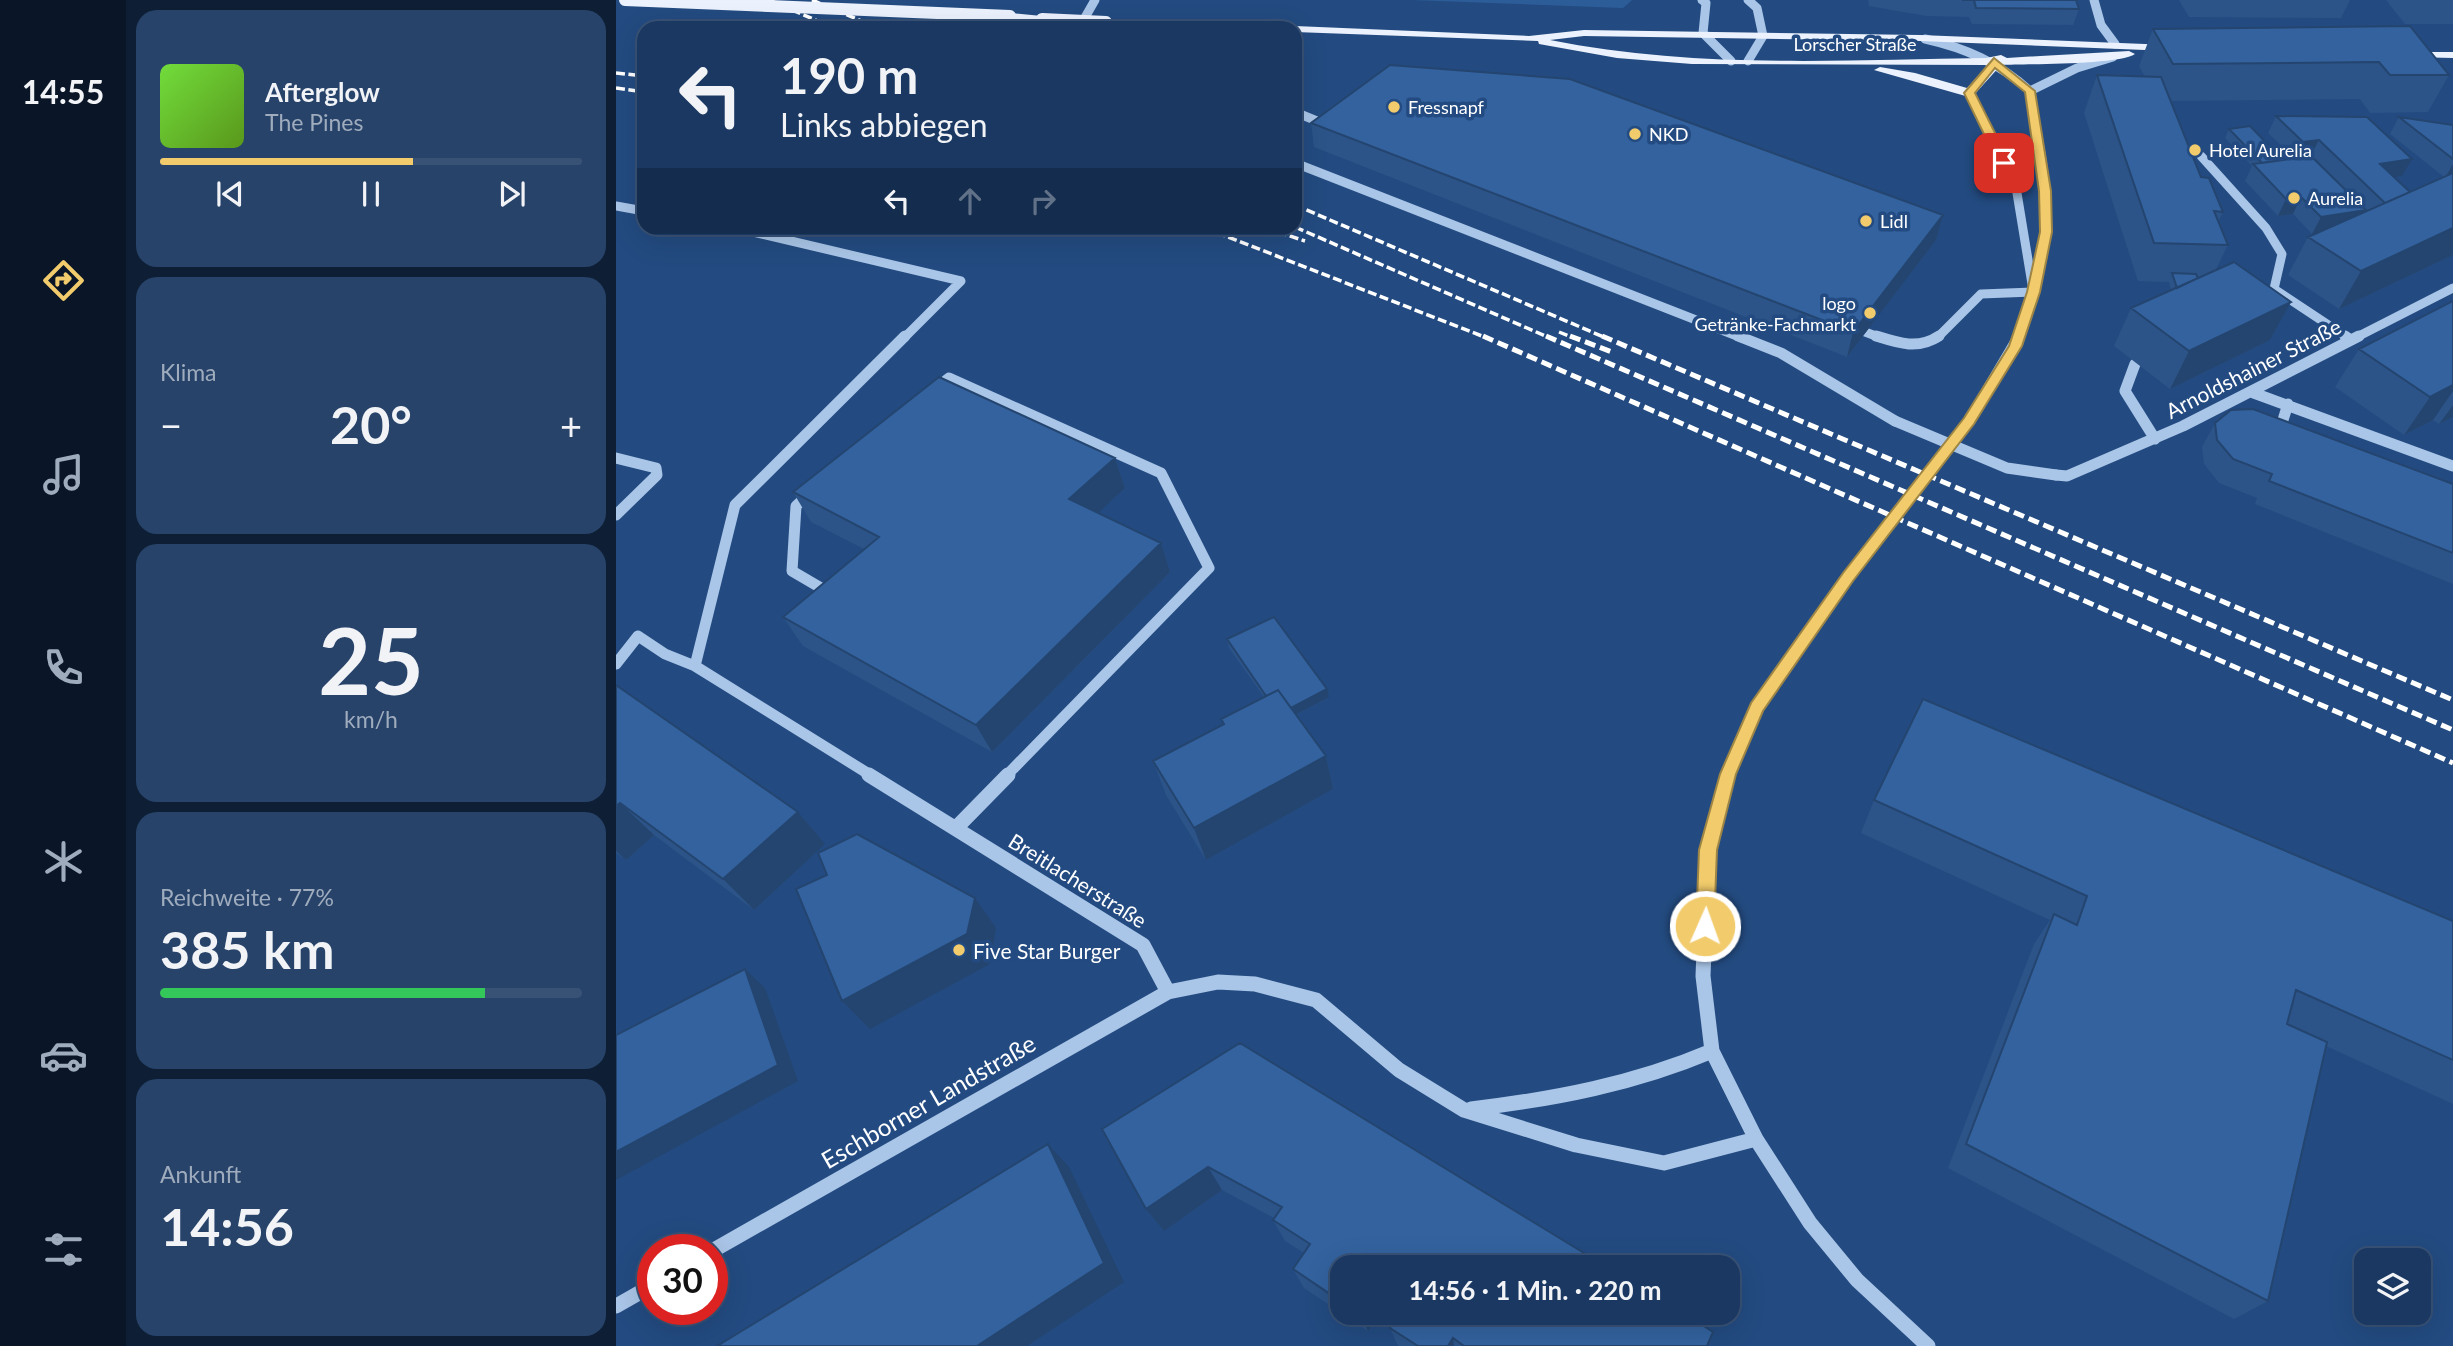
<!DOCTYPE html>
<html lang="de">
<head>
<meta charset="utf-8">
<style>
	body { margin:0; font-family:Lato,sans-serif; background:#27436a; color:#f1f3f6; height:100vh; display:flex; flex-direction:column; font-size:26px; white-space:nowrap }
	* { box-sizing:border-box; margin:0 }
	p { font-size:23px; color:#9facbd }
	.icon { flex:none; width:38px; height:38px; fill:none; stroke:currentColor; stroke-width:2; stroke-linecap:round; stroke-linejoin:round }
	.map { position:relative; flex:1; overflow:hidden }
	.sheet { display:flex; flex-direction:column; gap:10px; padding:10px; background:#0e1f35; width:490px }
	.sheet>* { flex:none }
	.hud { position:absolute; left:21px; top:21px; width:665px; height:214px; border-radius:21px; box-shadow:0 7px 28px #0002,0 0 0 2px #385276; background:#1a3861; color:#f1f3f6; overflow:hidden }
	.tools { position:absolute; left:1738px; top:1248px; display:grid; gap:14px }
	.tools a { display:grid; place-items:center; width:77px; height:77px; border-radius:14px; background:#1a3861; box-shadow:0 7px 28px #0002,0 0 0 2px #385276; font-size:35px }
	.speed { position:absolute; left:21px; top:1234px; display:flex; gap:14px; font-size:35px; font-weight:700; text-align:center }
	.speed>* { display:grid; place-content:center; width:91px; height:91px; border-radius:50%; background:#1a3861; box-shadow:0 7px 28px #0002,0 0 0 2px #385276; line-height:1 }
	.speed .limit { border:10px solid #d22; background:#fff; color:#111 }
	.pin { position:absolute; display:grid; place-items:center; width:60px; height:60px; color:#fff; margin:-30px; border-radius:14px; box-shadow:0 4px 10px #0006 }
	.me { position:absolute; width:77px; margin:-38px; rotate:2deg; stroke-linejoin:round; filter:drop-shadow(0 0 5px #0008) }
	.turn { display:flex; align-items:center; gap:24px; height:147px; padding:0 28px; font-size:32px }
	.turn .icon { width:91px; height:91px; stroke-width:2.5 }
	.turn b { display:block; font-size:49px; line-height:60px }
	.lanes { display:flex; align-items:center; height:66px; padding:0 28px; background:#0003; justify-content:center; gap:35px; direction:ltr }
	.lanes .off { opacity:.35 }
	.big { font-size:52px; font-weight:700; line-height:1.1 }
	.sheet .card { flex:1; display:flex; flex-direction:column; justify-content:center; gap:10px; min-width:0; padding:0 24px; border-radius:21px; background:#27436a }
	.sheet .dial { align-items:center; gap:0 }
	.dial b { font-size:91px; line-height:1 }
	.song { display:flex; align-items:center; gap:21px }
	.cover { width:84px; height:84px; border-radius:10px; background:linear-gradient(135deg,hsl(100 70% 55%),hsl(90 70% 35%)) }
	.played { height:7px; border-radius:4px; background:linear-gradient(90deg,#f2cc6c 60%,#385276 60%) }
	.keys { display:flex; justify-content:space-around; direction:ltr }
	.heat { display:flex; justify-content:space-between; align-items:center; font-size:38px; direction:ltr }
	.charge { height:10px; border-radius:5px; background:linear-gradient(90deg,#34c759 77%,#385276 0) }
	.trip { position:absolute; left:714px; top:1255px; width:410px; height:70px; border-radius:21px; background:#1a3861; box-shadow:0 7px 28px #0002,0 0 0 2px #385276; font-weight:700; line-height:70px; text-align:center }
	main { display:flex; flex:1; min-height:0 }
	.tabs { display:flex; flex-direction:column; width:126px; justify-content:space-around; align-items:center; background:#0a1627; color:#9facbd }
	.tabs .icon { width:49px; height:49px }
	.tabs .selected { color:#f2cc6c }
	.tabs b { font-size:32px; color:#f1f3f6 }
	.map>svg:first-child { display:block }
	.green { fill:#2d5d98 }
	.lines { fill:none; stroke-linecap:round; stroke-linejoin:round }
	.minor-far2 { stroke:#a9c5e7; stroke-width:9 }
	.minor-far1 { stroke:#a9c5e7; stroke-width:11 }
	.minor { stroke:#a9c5e7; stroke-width:15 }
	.major { fill:#ebf2fd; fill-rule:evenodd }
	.rail-far1 { stroke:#fff; stroke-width:3.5; stroke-dasharray:9 3.5; stroke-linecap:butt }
	.rail { stroke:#fff; stroke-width:5; stroke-dasharray:11 5; stroke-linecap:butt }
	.minor-bridge { stroke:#a9c5e7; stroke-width:11 }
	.major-bridge { stroke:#ebf2fd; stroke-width:12 }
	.wall { fill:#2c5488 }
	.shaded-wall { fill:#24456f }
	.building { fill:#33629e; stroke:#24456f; stroke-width:2 }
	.route { fill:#f2cc6c; stroke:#9d8546; stroke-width:2 }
	.poi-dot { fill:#f2cc6c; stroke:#234b81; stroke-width:2.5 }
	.labels { text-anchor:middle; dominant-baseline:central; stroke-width:7; stroke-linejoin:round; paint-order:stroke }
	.far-street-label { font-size:18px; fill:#fff; stroke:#234b81 }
	.far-poi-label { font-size:18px; fill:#fff; stroke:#234b81; text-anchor:start }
	.street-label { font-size:21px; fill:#fff; stroke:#234b81 }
	.poi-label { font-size:21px; fill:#fff; stroke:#234b81; text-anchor:start }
	.near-street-label { font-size:24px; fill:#fff; stroke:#234b81 }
</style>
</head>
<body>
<main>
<nav class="tabs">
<b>14:55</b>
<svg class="icon selected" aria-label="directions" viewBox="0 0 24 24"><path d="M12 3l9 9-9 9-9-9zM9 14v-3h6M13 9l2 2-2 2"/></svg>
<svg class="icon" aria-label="music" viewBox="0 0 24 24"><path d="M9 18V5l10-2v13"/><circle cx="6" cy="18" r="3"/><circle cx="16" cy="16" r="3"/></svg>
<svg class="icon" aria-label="phone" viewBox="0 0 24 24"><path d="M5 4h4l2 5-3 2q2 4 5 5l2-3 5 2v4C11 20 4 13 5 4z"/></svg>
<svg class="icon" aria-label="climate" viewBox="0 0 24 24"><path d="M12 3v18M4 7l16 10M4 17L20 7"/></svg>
<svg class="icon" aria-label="car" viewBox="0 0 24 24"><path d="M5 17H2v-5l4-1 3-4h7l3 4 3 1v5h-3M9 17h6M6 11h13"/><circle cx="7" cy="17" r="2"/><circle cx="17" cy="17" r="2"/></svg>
<svg class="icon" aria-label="filters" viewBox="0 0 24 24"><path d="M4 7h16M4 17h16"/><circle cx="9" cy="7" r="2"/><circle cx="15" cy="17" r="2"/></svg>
</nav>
<section class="sheet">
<div class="card">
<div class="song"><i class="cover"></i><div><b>Afterglow</b><p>The Pines</p></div></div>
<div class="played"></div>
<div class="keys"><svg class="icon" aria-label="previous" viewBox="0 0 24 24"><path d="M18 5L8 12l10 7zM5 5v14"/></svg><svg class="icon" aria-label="pause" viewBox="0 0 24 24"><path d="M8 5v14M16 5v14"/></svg><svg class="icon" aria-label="next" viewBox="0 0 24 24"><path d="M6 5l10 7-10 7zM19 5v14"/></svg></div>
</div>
<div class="card"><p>Klima</p>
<div class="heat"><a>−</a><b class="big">20°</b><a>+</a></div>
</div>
<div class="card dial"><b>25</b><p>km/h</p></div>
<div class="card"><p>Reichweite · 77%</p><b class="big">385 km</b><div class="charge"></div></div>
<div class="card"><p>Ankunft</p><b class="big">14:56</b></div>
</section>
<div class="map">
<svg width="1837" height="1346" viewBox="0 0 1837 1346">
	<rect width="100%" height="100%" fill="#234b81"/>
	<!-- green -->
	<path class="green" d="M796,0H1016L1007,8Z"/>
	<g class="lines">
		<!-- minor-far2 -->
		<path class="minor-far2" d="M1086,0L1090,3L1087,33L1115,61
			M1132,0L1141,8L1147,36L1132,61
			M1478,0L1485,25L1499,44
			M463,28L479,0
			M1309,39C1350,48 1383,63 1414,91C1421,136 1434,186 1430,232C1427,268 1413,304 1403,338
			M1414,91L1461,68L1497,57
			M1353,93L1400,187L1416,284
			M679,112L713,126
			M1585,156L1650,228L1666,254L1658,289L1732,338
			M679,163L1126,338
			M0,206L28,211
			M120,228L345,281L288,338
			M1236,327L1265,338
			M1321,338L1365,294L1417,292
			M1739,338L1837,288"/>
		<!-- minor-far1 -->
		<path class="minor-far1" d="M1122,336L1165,353L1279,421
			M1260,336C1282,343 1302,350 1323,336
			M1729,336L1735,340
			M1519,364L1509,391L1539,439
			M318,390L333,378L545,473L593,568L390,776
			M1635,392L1837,466
			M1662,436L1672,404
			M0,458L40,468L41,475L0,515
			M1440,475L1451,476L1567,426L1743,336
			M194,493L180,506L176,571L217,595
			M0,664L22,636L49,654L79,666L256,776
			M79,666L119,505L289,336
			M1111,776L1140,708L1232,577L1353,421L1403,336"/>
		<!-- minor -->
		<path class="minor" d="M253,775L527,945L552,992
			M1112,775L1092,850L1087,976L1096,1051L1140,1139L1194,1223L1241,1280L1312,1346
			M340,828L392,775
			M855,1109C939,1099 1018,1084 1096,1051
			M96,1251L552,992L602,982L639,984L700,1000L783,1070L848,1110L960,1145L1048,1163L1140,1139
			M0,1306L37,1285"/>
		<!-- major -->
		<path class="major" d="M394,13L426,16L432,19L426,22L390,18L388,16Z
			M490,19L643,25L649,28L486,24L484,22Z
			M679,26L913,36L968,30L1304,35L1554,45L1560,48L1554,51L1304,41L968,36L934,40C1076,69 1226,60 1370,58L1385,55L1391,58L1406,57L1513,51L1519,54C1503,65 1409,64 1385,65L1357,96L1353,97L1258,70L1264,67L1299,73L1351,88L1372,65L1076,64L1001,58L923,44L922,41L679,32V28H674Z
			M1791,52H1837V58L1795,57L1789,54Z"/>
		<!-- rail-far1 -->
		<path class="rail-far1" d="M153,0L218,28
			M196,0L262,28
			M0,73L28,76
			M0,88L28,92
			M679,205L990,338
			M679,227L934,338
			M589,228L871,338
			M650,228L689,241
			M943,332L958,338"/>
		<!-- rail -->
		<path class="rail" d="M867,336L1837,763
			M930,336L1837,730
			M954,336L996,352
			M986,336L1837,700"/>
		<!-- minor-bridge -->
		<path class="minor-bridge" d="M1279,421L1391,468L1440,475"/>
		<!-- major-bridge -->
		<path class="major-bridge" d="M9,0L394,16
			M426,19L490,22"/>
	</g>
	<!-- wall -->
	<path class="wall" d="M1252,0H1460L1463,9L1457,25L1356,24L1353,17L1310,16L1253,6Z
		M1563,0H1734L1725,18L1573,17Z
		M1770,0H1837V24H1789Z
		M1794,26L1833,75L1812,112L1754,113L1744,99L1554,101L1585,177L1607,212L1602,222L1612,245L1599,271L1675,302L1654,340L1554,389L1498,346L1515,308L1555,290L1553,282L1522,281L1468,113L1481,75L1529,77L1523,66L1537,29Z
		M1660,116L1786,176L1778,177L1794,192L1828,177L1774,134L1783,117L1837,125V255L1723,309L1672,275L1692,237L1699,233L1696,234L1677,214L1662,216L1629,181L1636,166L1609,138L1613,129L1667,160L1678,158L1652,133Z
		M695,123L1320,240L1231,357L698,147Z
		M1837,301V417L1823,424L1817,420L1788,435L1719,387L1743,349Z
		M1599,423L1837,484V584L1639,504L1641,498L1603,483L1588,464L1586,447Z
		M499,458L509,488L482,513L545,543L554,572L376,752L187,646L167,617L248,549L195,522L177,492Z
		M611,639L713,697L680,715L710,756L717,789L590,860L550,795L537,761L607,724L605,719L648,697L613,648Z
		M0,685L182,812L209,844L138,910L38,835L10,860L0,853Z
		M1258,800L1837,921V1104L1710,1046L1652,1301L1618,1319L1332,1168L1418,944L1434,920L1245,833Z
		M624,1043L726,1267V1312H1066L1091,1346H783L781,1344L774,1328L776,1326L762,1316L752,1331L688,1288L677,1269L688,1253L669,1241L657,1220L658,1218L606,1190L548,1231L530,1209Z"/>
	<!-- shaded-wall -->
	<path class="shaded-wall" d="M1703,140L1694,157L1679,159L1687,142Z
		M1796,159L1786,176L1754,181L1764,164Z
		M1837,164V176L1829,178Z
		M1685,197L1677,214L1662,216L1670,199Z
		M1750,210L1740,228L1696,234L1705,217Z
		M1327,215L1320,240L1231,357L1237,332Z
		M1837,228V255L1723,309L1745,271Z
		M1675,302L1654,340L1554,389L1573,351Z
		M1837,385V391L1817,420L1788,435L1814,397Z
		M1837,405V417L1823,424L1835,408Z
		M499,458L509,488L465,529L453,499Z
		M545,543L554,572L376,752L360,725Z
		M711,689L713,697L666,722L663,714Z
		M710,756L717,789L590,860L578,828Z
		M4,803L38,835L10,860L0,851V806Z
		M182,812L209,844L138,910L107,879Z
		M359,898L380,928L374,964L254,1029L226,1001Z
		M129,969L149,988L182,1081L0,1180V1152Z
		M432,1144L453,1167L508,1282L411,1346H361Z
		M592,1167L606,1190L548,1231L530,1209Z
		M745,1312H760L762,1316L752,1331L744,1314Z
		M837,1338L838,1346H832Z"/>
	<!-- building -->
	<path class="building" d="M1346,0H1460L1463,9L1360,8L1358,0Z
		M1794,26L1833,75H1774L1763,62L1557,64L1537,29Z
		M774,65L954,79L1327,215L1237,332L695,123Z
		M1481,75L1545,77L1585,177L1593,178L1607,212L1598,211L1612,245L1538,243Z
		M1660,116L1751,117L1796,159L1764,164L1794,192L1769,203L1703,140L1687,142Z
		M1783,117L1837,125V159Z
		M1634,126L1667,160L1646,163L1613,129Z
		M1695,156L1750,210L1705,217L1685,197L1670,199L1637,164Z
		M1837,173V228L1745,271L1692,237Z
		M1618,262L1675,302L1573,351L1515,308Z
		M1556,273L1580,274L1582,278L1561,288Z
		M1837,301V385L1814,397L1743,349Z
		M323,377L499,458L453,499L545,543L360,725L167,617L263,537L177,492Z
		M1637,409L1837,484V553L1653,481L1656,474L1617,459L1601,440L1599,423L1615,410Z
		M658,617L711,689L675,708L662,690L650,696L611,639Z
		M0,685L182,812L107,879L4,803L0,806Z
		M662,690L710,756L578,828L537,761L608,724L605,719Z
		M1307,699L1837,921V1060L1680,990L1671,1024L1711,1042L1652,1301L1350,1144L1438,914L1461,925L1471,896L1258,800Z
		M241,834L359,898L351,934L226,1001L180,889L211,875L202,853Z
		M129,969L162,1065L0,1152V1035Z
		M624,1043L991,1267H726V1302L677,1269L694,1244L657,1220L666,1207L592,1167L530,1209L486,1129Z
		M432,1144L488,1263L361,1346H101Z
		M775,1312H1066L1097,1332L1091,1346H848L837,1338L832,1346H802L774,1328L781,1317Z"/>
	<!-- route -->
	<path class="route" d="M1378,58L1419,91L1435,191L1436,232L1424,292L1406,346L1358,424L1237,581L1147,711L1120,774L1101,850L1098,926L1096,932L1089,934L1083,932L1080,926L1083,850L1104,774L1135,703L1227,573L1348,418L1393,346L1411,292L1424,232L1423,191L1409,92L1379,68L1359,93L1394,163L1388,167L1382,163L1348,93Z"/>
	<!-- markers -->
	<g class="poi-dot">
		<circle cx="778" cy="107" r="7"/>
		<circle cx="1019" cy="134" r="7"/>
		<circle cx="1579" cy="150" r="7"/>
		<circle cx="1678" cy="198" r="7"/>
		<circle cx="1250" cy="221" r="7"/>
		<circle cx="1254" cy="313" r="7"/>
		<circle cx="343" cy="950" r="7"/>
	</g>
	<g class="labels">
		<!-- far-street labels -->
		<g class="far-street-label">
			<text x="1239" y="44">Lorscher Straße</text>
		</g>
		<!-- far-poi labels -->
		<g class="far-poi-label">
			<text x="792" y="107">Fressnapf</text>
			<text x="1033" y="134">NKD</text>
			<text x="1593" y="150">Hotel Aurelia</text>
			<text x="1692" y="198">Aurelia</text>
			<text x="1264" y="221">Lidl</text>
			<text x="1240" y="303" text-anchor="end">logo<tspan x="1240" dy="21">Getränke-Fachmarkt</tspan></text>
		</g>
		<!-- street labels -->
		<g class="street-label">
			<text transform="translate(1637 368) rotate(-27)">Arnoldshainer Straße</text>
			<text transform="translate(462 880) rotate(32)">Breitlacherstraße</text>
		</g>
		<!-- poi labels -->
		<g class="poi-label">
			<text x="357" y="950">Five Star Burger</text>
		</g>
		<!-- near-street labels -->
		<g class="near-street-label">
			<text transform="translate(312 1101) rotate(-30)">Eschborner Landstraße</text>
		</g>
	</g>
</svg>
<div class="tools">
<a><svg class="icon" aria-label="layers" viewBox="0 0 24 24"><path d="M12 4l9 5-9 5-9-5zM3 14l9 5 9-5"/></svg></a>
</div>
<div class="speed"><div class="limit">30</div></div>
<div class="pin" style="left:1388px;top:163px;background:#d93025"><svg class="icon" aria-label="arrive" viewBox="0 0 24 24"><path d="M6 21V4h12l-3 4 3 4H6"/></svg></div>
<svg class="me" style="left:1089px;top:926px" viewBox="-20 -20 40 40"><circle r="17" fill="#f2cc6c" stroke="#fff" stroke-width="3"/><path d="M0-11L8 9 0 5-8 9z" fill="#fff"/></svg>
<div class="trip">14:56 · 1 Min. · 220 m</div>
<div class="hud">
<div class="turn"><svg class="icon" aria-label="left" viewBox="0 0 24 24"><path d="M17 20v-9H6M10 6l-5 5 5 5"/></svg><div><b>190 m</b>Links abbiegen</div></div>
<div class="lanes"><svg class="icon" aria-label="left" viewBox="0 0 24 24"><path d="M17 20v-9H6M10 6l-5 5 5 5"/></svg><svg class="icon off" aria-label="ahead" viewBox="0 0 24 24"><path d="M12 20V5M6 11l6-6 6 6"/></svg><svg class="icon off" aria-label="right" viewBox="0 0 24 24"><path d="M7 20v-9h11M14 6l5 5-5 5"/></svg></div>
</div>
</div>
</main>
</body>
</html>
